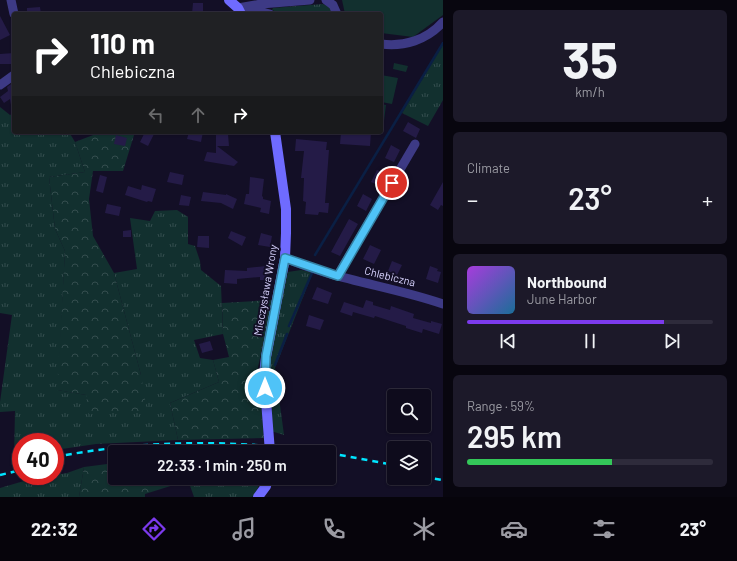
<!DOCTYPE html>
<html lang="en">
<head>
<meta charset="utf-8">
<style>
	body { margin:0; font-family:Barlow,sans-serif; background:#1c1929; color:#f1f3f6; height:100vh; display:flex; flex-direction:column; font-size:15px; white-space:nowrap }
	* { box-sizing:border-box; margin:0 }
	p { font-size:13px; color:#9b9ba3 }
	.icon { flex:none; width:22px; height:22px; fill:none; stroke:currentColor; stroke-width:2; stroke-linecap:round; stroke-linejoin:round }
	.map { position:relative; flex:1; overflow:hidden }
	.side { display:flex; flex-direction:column; gap:10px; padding:10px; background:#08060f; width:294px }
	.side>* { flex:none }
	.top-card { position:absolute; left:12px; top:12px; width:371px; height:122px; border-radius:4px; box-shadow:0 1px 3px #0004,0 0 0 1px #2e2b3b; background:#202124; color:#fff; overflow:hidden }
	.controls { position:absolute; left:387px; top:389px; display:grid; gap:8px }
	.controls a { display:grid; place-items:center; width:44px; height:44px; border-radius:4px; background:#0e0b1c; box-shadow:0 1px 3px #0004,0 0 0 1px #2e2b3b; font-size:20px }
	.speed { position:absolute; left:12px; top:433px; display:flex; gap:8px; font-size:20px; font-weight:700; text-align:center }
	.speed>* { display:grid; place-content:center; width:52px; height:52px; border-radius:50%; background:#0e0b1c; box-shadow:0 1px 3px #0004,0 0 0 1px #2e2b3b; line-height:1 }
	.speed .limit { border:6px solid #d22; background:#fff; color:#111 }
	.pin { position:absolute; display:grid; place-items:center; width:34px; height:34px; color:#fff; margin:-17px; border:2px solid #fff; border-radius:50%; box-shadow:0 1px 4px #0007 }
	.me { position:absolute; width:44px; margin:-22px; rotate:0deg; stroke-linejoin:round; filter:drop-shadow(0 0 3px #0008) }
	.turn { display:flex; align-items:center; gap:14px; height:84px; padding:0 12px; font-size:18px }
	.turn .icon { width:52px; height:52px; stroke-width:2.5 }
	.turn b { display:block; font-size:28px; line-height:34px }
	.lanes { display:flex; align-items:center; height:38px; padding:0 12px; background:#0003; justify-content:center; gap:20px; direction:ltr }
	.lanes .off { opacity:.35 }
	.big { font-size:30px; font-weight:600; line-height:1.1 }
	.side .card { flex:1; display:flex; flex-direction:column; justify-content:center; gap:6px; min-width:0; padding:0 14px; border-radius:6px; background:#1c1929 }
	.side .dial { align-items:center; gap:0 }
	.dial b { font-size:52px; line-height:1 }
	.song { display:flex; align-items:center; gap:12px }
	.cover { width:48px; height:48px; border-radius:6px; background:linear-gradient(135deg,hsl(280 70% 55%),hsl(200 70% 35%)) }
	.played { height:4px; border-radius:2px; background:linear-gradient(90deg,#7c3aed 80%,#2e2b3b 80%) }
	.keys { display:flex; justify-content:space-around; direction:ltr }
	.heat { display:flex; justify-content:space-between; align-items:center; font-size:22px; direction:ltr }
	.charge { height:6px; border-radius:3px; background:linear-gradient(90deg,#34c759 59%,#2e2b3b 0) }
	.trip { position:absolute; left:108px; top:445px; width:228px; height:40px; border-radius:4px; background:#0e0b1c; box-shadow:0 1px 3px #0004,0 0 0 1px #2e2b3b; font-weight:600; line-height:40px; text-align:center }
	.dock { display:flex; height:64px; justify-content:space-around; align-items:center; background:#06040b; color:#9b9ba3 }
	.dock .icon { width:28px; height:28px }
	.dock .current { color:#7c3aed }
	.dock b { font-size:18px; color:#f1f3f6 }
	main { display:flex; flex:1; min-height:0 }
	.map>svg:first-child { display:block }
	.grass { fill:url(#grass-tufts) }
	.forest { fill:url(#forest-crowns) }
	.pitch { fill:#12302f }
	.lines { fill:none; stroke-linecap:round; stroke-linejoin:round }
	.stream { stroke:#0a1f44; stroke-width:2.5 }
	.building { fill:#241b47 }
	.street { stroke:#3d3a85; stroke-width:9 }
	.secondary { stroke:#6f6bff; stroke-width:10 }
	.rail { stroke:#00e5ff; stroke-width:2.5; stroke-dasharray:6 5; stroke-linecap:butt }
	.route-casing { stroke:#337fa1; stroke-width:10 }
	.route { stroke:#4fc3f7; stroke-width:7 }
	.labels { text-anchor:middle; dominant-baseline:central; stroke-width:4; stroke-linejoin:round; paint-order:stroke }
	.street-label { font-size:11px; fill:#d9d4ff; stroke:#130f26 }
</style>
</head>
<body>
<main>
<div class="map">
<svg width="443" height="497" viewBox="0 0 443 497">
	<defs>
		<pattern id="grass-tufts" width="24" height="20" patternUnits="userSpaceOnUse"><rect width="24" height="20" fill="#12302f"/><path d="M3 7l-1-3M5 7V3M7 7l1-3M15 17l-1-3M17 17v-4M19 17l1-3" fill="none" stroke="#344d4e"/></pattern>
		<pattern id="forest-crowns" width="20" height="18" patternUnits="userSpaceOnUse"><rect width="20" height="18" fill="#12302f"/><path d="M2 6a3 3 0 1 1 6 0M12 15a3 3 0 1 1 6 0" fill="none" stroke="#344d4e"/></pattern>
	</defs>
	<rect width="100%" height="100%" fill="#130f26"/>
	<!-- grass -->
	<path class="grass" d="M323,4L329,7L333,14H282L272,10L273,8Z
		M443,44V100L428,126L402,113Z
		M0,107L10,115L14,113V132H69L75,142L85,172L49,177L55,229L65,251L58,390L86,395L141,375L114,273L137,269L130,218L150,221L155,211L177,210L188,217V244L195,246L200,261L201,270L221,286L223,334L194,340L200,358L213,360L219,382L170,403L178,440L96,444L55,450V442H21V456L14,457L15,411L0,412V402L12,315L0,313Z
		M301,270L313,272L275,368L284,435L271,431L268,361L273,334L288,272Z
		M84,467L79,497H0V488L41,476H55V475L67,473Z
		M196,478H262L255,494L252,497H194L188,480Z"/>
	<!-- forest -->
	<path class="forest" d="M101,132H135L123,171H93L89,199L93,236L114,273L141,375L147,411L89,414L86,395L57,390L65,251L55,229L49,177L85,172L75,142Z
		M273,300L258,367L264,438L178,440L170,403L219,382L213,360L229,357L223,334L222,303Z
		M115,463V478H196L145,494V497H79L84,467Z"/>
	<!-- pitch -->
	<path class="pitch" d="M342,0H443V15L413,37L381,33V14H345Z
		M394,63L408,66L406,72L393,69Z
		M381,75L398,78L392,104L381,102Z
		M381,104L386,105L383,129H381Z"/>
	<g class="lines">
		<!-- stream -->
		<path class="stream" d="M315,255L443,43
			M289,326L312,273
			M275,365L287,334"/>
	</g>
	<!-- building -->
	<path class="building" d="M193,3H203V14H192Z
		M40,7L41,14H27V8Z
		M0,16L10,35L0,40Z
		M14,53V64H0V54Z
		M14,82V105H11L10,99L4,103L0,97L8,91L7,87Z
		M408,122L420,129L416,138L403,131Z
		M145,132H155L148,146L140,142Z
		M189,132H203L201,142L187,139Z
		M341,132H371L370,146L340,144Z
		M228,134L229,146H217L238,162L234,166L204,161L207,152L216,153V135Z
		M116,135L127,138L125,146L114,144Z
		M296,139L327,142L326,150H329L325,203H329L328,213L319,212L318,215L305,214L306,202L303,201L304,178H301L304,151H295Z
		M391,145L400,150L394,162L385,158Z
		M377,170L386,174L380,186L371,182Z
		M170,172L184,175L182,185L167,182Z
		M100,175L107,177L103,193L96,191Z
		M250,177L264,179L262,196L263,197V199L271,201L269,214L260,212L261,208L244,204L246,194H249Z
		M443,182V206L441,205L438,210L430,205Z
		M142,185L156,189L152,202L148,201L147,202L125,195L128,186L141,190Z
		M203,192L226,195V194L237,199L233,209L221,203L201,201Z
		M363,194L372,199L366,211L357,206Z
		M181,195L191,197L189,206L179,205Z
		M107,204L121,207L119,216L105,213Z
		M349,219L358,224L340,256L331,252Z
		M131,230V237H123V231Z
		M231,231L246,237L242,246L228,238Z
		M261,233L272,236L270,247L258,245Z
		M198,236H209V248L197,247Z
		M370,245L381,250L374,264L363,259Z
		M392,261L402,265L397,275L388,271Z
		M267,266L268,280H260V277L237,279V284L224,283L225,270L247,271V268Z
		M430,266L438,269L437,271L441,272L438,283L426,279Z
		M317,287L332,293L328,304L312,299Z
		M366,300L373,302V305L390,310L391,306L414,314L413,318L431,323V321L442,324L439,334L423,329L422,333L406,328V326L375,316L374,318L353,312L352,316L340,312L344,302L363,308Z
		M309,315L324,320L320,330L306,326Z
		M210,341L213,350L202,353L199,344Z"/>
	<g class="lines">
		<!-- street -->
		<path class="street" d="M11,0L14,14
			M326,0L333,5L337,14
			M238,8L261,4L310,0
			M247,14L262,12L270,14
			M381,44C404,47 427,40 443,22
			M0,85L14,75
			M285,258C335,280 391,286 443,304
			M338,275L415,144"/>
		<!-- secondary -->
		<path class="secondary" d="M229,0L238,8L241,14
			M270,452L264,375L266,357L285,258L286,233V209L275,132
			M258,497L266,486L268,478"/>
		<!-- rail -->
		<path class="rail" d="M329,453L394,465
			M55,457C143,440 231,439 320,452
			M0,475L21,470
			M424,477L443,480"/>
	</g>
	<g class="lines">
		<!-- route casing -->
		<g class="route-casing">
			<path id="route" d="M265,388L266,356L285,258L338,276L392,183"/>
		</g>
		<!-- route -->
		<use href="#route" class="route"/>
	</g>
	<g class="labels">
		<!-- street labels -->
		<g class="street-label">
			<text transform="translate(390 276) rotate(14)">Chlebiczna</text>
			<text transform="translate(265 290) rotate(-80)">Mieczysława Wrony</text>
		</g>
	</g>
</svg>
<div class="controls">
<a><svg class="icon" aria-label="search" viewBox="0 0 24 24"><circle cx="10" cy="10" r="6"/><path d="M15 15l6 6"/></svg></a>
<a><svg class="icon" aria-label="layers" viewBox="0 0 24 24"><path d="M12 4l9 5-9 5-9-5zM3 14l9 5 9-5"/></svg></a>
</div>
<div class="speed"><div class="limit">40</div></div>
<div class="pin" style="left:392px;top:183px;background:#d93025"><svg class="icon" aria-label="arrive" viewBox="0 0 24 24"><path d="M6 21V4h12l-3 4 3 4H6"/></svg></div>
<svg class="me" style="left:265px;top:388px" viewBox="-20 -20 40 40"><circle r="17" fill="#4fc3f7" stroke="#fff" stroke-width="3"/><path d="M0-11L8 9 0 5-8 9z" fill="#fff"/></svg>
<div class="trip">22:33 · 1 min · 250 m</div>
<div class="top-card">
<div class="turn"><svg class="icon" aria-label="right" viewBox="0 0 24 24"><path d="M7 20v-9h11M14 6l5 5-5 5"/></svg><div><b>110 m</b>Chlebiczna</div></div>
<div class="lanes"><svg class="icon off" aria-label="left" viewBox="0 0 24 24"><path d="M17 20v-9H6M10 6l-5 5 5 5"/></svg><svg class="icon off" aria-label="ahead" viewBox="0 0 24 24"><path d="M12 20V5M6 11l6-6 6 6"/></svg><svg class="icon" aria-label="right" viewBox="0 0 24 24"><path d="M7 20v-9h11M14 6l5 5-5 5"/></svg></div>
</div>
</div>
<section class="side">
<div class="card dial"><b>35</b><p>km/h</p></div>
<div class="card"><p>Climate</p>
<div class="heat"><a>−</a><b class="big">23°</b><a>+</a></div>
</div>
<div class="card">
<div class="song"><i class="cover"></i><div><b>Northbound</b><p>June Harbor</p></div></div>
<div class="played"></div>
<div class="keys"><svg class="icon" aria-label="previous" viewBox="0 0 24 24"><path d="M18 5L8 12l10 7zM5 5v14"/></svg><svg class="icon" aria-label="pause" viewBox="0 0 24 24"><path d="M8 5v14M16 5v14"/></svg><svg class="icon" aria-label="next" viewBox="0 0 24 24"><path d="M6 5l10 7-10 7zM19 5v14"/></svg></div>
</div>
<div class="card"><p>Range · 59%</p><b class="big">295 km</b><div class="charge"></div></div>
</section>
</main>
<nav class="dock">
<b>22:32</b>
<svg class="icon current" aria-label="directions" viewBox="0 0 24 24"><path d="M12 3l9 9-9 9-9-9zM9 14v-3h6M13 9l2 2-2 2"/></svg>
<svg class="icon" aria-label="music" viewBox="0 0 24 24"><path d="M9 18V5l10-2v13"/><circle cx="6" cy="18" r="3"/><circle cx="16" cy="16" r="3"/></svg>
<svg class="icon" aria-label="phone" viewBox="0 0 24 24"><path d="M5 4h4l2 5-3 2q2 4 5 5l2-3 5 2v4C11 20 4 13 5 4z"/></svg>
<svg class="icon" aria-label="climate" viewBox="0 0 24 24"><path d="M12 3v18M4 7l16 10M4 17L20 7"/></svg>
<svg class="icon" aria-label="car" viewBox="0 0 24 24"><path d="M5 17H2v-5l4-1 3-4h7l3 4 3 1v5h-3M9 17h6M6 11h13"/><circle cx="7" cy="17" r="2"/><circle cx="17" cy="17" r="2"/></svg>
<svg class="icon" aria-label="filters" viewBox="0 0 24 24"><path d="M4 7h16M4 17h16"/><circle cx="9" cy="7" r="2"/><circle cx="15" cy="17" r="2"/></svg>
<b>23°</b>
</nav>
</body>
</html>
